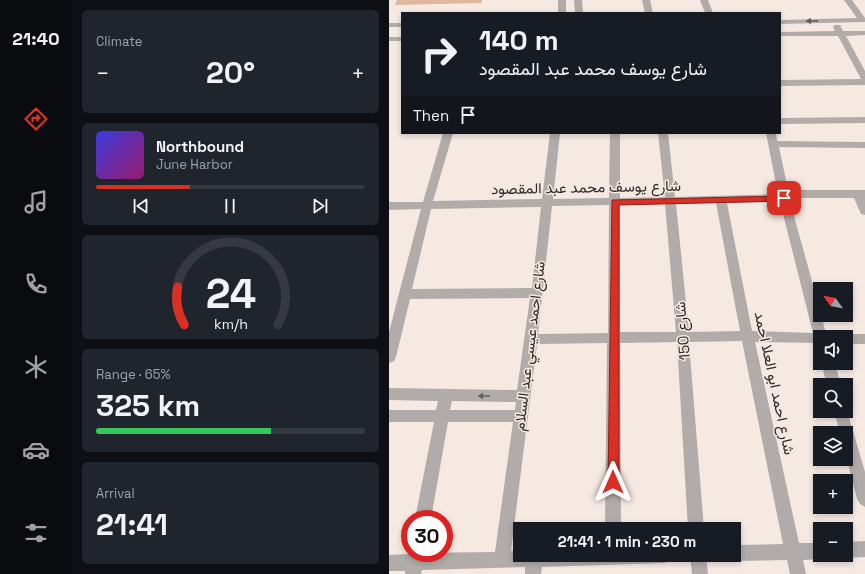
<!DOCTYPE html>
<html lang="en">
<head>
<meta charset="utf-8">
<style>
	body { margin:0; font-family:"Space Grotesk",Vazirmatn,sans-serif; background:#20242c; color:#f1f3f6; height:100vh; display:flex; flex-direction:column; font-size:15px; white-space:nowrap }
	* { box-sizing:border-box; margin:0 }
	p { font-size:13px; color:#9ea1a6 }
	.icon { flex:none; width:22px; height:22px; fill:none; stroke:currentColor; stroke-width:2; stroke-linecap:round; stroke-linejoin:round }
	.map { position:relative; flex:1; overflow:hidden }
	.drawer { display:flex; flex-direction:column; gap:10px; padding:10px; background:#0d0f14; width:317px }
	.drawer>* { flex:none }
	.hud { position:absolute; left:12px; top:12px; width:380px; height:122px; border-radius:0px; box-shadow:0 2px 6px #0003; background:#171b24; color:#f1f3f6; overflow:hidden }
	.needle { width:26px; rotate:303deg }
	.controls { position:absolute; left:424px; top:282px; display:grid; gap:8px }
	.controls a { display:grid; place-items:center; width:40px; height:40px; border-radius:0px; background:#171b24; box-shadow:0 2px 6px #0003; font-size:20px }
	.speed { position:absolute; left:12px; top:510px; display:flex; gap:8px; font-size:20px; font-weight:700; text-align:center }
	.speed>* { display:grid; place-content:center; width:52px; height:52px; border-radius:50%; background:#171b24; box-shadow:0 2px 6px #0003; line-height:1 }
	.speed .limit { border:6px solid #d22; background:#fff; color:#111 }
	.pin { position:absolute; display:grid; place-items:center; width:34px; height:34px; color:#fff; margin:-17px; border-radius:8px; box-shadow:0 2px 6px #0006 }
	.me { position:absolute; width:44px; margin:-22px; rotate:0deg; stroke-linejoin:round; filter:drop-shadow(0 0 3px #0008) }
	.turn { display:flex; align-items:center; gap:14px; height:84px; padding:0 12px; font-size:18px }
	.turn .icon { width:52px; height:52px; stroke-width:2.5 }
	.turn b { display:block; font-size:28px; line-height:34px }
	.then { display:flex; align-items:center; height:38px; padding:0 12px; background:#0003; gap:8px; font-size:15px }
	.big { font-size:30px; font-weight:700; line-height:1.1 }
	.drawer .widget { flex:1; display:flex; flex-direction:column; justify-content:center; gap:6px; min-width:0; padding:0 14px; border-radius:6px; background:#20242c }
	.drawer .dial { align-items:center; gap:0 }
	.dial svg { height:104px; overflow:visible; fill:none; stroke:#363941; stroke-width:7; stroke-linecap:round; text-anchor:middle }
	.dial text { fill:#f1f3f6; stroke:none }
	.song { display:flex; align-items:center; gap:12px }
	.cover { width:48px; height:48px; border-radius:6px; background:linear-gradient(135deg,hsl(240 70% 55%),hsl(320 70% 35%)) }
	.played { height:4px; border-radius:2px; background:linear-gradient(90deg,#d93025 35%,#363941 35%) }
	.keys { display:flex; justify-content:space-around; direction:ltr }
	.heat { display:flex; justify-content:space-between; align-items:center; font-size:22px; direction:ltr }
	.charge { height:6px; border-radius:3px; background:linear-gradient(90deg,#34c759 65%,#363941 0) }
	.trip { position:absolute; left:124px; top:522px; width:228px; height:40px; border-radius:0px; background:#171b24; box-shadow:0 2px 6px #0003; font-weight:700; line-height:40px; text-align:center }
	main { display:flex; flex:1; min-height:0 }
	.menu { display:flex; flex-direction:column; width:72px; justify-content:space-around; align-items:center; background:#090b0e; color:#9ea1a6 }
	.menu .icon { width:28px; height:28px }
	.menu .on { color:#d93025 }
	.menu b { font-size:18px; color:#f1f3f6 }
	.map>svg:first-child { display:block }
	.green { fill:#e1b79d }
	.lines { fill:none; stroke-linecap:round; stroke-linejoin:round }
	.street { fill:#b1aca9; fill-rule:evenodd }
	.oneway { fill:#635f5c }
	.route { fill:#d93025; stroke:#8d1f18 }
	.labels { text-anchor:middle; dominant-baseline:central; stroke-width:3; stroke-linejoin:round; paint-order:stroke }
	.street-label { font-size:15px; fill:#2f2b28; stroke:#f5e9e2 }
</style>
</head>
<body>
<main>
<nav class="menu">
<b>21:40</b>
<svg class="icon on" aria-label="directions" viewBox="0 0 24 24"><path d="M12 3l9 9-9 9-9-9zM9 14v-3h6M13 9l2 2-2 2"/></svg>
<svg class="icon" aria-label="music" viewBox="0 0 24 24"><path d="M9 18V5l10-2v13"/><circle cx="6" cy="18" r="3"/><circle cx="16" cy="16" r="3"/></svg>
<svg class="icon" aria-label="phone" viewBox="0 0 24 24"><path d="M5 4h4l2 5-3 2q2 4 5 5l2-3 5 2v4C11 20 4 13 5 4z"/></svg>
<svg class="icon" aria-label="climate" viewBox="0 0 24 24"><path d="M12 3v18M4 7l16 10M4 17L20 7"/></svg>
<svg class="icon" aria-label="car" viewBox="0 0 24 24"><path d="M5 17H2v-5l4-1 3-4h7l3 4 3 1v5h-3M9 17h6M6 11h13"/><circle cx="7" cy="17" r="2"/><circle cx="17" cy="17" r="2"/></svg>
<svg class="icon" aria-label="filters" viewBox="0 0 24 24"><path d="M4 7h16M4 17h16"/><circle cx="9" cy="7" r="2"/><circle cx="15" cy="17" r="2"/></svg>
</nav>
<section class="drawer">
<div class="widget"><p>Climate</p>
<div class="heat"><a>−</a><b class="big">20°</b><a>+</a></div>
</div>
<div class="widget">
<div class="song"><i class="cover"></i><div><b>Northbound</b><p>June Harbor</p></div></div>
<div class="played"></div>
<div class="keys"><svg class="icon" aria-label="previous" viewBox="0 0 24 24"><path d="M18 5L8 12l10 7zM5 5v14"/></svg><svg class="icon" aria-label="pause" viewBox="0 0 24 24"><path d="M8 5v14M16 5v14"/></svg><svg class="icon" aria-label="next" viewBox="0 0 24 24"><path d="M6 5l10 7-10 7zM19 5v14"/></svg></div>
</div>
<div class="widget dial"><svg viewBox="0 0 100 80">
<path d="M14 69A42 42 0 1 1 86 69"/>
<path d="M14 69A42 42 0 0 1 9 40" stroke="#d93025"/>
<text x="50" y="56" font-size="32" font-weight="700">24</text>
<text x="50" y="72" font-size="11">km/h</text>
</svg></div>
<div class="widget"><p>Range · 65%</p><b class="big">325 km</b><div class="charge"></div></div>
<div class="widget"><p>Arrival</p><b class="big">21:41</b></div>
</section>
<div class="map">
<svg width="476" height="574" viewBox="0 0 476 574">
	<rect width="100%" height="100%" fill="#f5e9e2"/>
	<!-- green -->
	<path class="green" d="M8,0H93V3L6,5Z"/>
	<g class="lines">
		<!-- street -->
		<path class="street" d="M169,0H177V13H169Z
			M185,0H193L194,13H186Z
			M253,0H261L264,13H256Z
			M311,0H319L324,13H316Z
			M455,0H463L476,18V22L391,24V20L468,18Z
			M0,23H13V27H0Z
			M445,25H451L454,31H476V35L457,36L476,71V85L391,86V80L472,79L449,36H391V32L446,31L444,27Z
			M0,37H13V41H0Z
			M476,117V123L391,124V118Z
			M54,133H64L44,201L153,199L161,133H171L164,199L220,198L221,133H231V198L276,197L269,133H279L286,197L389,194L377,133H387L388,141L476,142V148L390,147L399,190H476V215L472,214L465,198H400L431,310V315H432L438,337H431V343L366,342L410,543H431V555H437L431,559L414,560L417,574H401L398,560L345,561L339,559L338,555H345V545L394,544L353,341L300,342L315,529H299L288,342L231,343L232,529H216L218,343L148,344L122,551H131V555H283L281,561L275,563L153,567L152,574H136V567L33,570L32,574H16V571H0V555L20,554L21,550V553L106,552L124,422H59L42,519H26L45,422H0V410H47L49,401L0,400V388L128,390L141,298L21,299L7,357L5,361L0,363V332L32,209L0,210V202H34ZM391,202L424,333L363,331L338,203ZM327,203L351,331L300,332L287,204ZM276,204L287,332H231V205ZM220,205L219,333L149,334L163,206ZM152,207L143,288L23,289L42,209ZM63,401L127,402L126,410H61Z
			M457,334H476V344H457V337H452Z
			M432,363H446L452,385H438Z
			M457,407L476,472V507L471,504L468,499L457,456V433H451L445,411H457Z
			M476,541V557L457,558L451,556L457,555V542Z
			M301,555H317L319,574H303Z"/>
	</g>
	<!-- one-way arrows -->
	<defs><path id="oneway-solid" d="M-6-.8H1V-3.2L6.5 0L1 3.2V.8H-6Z"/></defs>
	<g class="oneway">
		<use href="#oneway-solid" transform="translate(423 21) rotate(179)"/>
		<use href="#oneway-solid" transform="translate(95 396) rotate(-180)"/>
	</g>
	<!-- route -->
	<path class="route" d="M395,196L399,198L395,201L230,205V482L228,485L224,487L220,485L219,482L223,200Z"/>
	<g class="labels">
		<!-- street labels -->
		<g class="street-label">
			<text transform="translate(197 187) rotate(-1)">شارع يوسف محمد عبد المقصود</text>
			<text transform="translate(293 331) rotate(-95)">شارع 150</text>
			<text transform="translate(140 346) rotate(-83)">شارع احمد عيسي عبد السلام</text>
			<text transform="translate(386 383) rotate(78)">شارع احمد ابو العلا احمد</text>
		</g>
	</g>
</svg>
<div class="controls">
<a><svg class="needle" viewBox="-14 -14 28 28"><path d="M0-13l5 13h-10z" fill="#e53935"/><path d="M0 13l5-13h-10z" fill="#9ea1a6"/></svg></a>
<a><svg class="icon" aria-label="sound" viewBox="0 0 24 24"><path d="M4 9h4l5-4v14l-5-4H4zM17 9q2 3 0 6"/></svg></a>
<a><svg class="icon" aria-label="search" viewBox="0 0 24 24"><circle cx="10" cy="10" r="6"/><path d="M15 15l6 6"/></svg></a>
<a><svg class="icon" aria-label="layers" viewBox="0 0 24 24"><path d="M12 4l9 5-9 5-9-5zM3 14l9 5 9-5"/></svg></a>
<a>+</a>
<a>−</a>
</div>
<div class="speed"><div class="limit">30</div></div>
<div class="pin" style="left:395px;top:198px;background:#d93025"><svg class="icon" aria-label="arrive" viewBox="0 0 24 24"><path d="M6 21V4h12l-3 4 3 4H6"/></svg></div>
<svg class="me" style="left:224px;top:482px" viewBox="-20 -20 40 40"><path d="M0-17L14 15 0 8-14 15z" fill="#d93025" stroke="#fff" stroke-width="4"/></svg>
<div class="trip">21:41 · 1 min · 230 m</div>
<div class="hud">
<div class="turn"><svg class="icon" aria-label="right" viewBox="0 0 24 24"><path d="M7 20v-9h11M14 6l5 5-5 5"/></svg><div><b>140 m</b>شارع يوسف محمد عبد المقصود</div></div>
<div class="then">Then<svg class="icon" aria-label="arrive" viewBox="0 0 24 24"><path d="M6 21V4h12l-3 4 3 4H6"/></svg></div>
</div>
</div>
</main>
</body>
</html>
